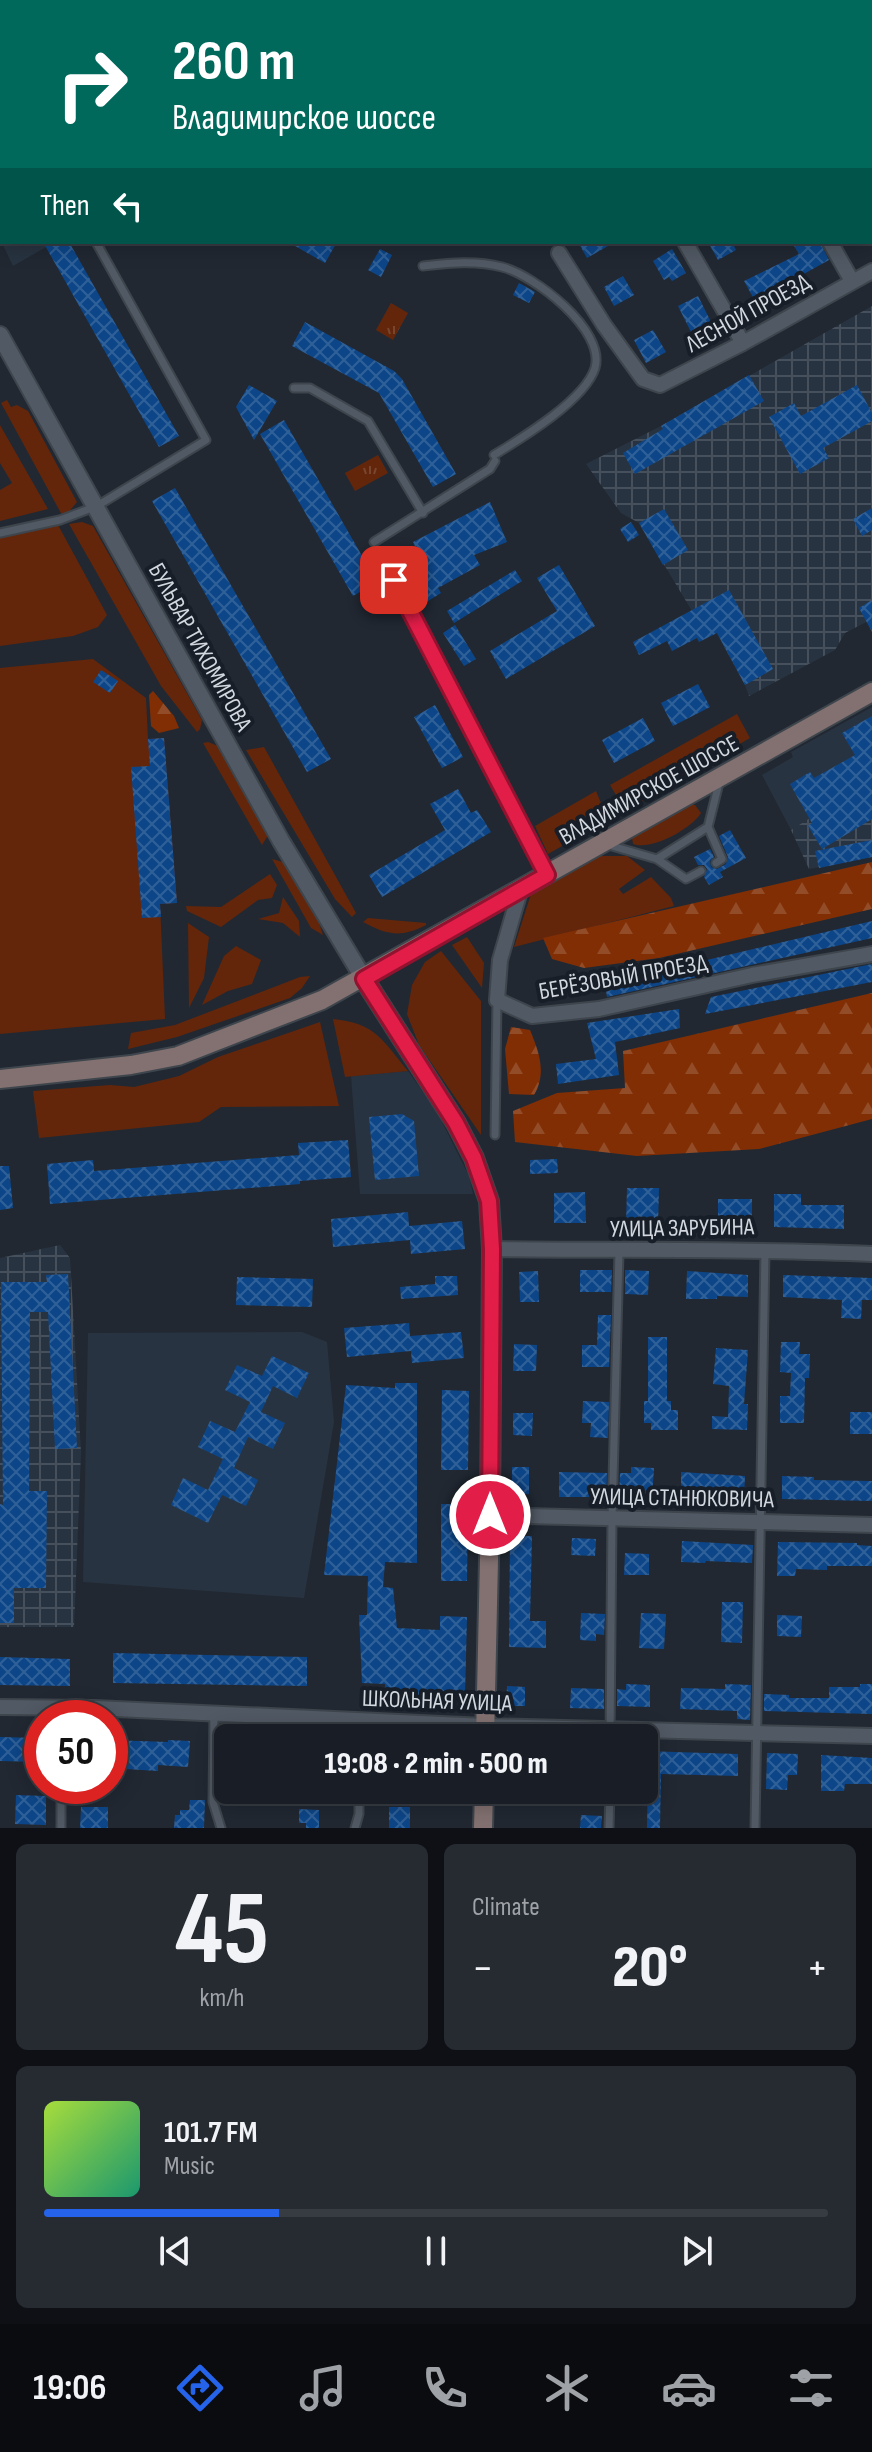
<!DOCTYPE html>
<html lang="en">
<head>
<meta charset="utf-8">
<style>
	body { margin:0; font-family:"Sofia Sans Condensed",sans-serif; background:#262b32; color:#f1f3f6; height:100vh; display:flex; flex-direction:column; font-size:30px; white-space:nowrap }
	* { box-sizing:border-box; margin:0 }
	p { font-size:26px; color:#9fa2a7 }
	.icon { flex:none; width:44px; height:44px; fill:none; stroke:currentColor; stroke-width:2; stroke-linecap:round; stroke-linejoin:round }
	.map { position:relative; height:1828px; overflow:hidden }
	.panel { display:flex; flex-direction:column; gap:16px; padding:16px; background:#0e1015; flex:1 }
	.panel>* { flex:none }
	.hud { position:absolute; left:0px; top:0px; width:872px; height:244px; box-shadow:0 4px 20px #0003,0 0 0 2px #373c43; background:#00695c; color:#fff; overflow:hidden }
	.speed { position:absolute; left:24px; top:1700px; display:flex; gap:16px; font-size:40px; font-weight:700; text-align:center }
	.speed>* { display:grid; place-content:center; width:104px; height:104px; border-radius:50%; background:#191e26; box-shadow:0 4px 20px #0003,0 0 0 2px #373c43; line-height:1 }
	.speed .limit { border:12px solid #d22; background:#fff; color:#111 }
	.pin { position:absolute; display:grid; place-items:center; width:68px; height:68px; color:#fff; margin:-34px; border-radius:16px; box-shadow:0 4px 12px #0006 }
	.me { position:absolute; width:88px; margin:-44px; rotate:0deg; stroke-linejoin:round; filter:drop-shadow(0 0 6px #0008) }
	.turn { display:flex; align-items:center; gap:28px; height:168px; padding:0 40px; font-size:36px }
	.turn .icon { width:104px; height:104px; stroke-width:2.5 }
	.turn b { display:block; font-size:56px; line-height:68px }
	.then { display:flex; align-items:center; height:76px; padding:0 40px; background:#0003; gap:16px; font-size:30px }
	.big { font-size:60px; font-weight:800; line-height:1.1 }
	.panel .tile { flex:1; display:flex; flex-direction:column; justify-content:center; gap:12px; min-width:0; padding:0 28px; border-radius:12px; background:#262b32 }
	.panel .dial { align-items:center; gap:0 }
	.dial b { font-size:104px; line-height:1 }
	.song { display:flex; align-items:center; gap:24px }
	.cover { width:96px; height:96px; border-radius:12px; background:linear-gradient(135deg,hsl(80 70% 55%),hsl(160 70% 35%)) }
	.played { height:8px; border-radius:4px; background:linear-gradient(90deg,#2563eb 30%,#373c43 30%) }
	.keys { display:flex; justify-content:space-around; direction:ltr }
	.heat { display:flex; justify-content:space-between; align-items:center; font-size:44px; direction:ltr }
	.panel .tiles { flex:1; display:grid; gap:16px; grid-template-columns:1fr 1fr }
	.tile:last-child { grid-column:span 2 }
	.trip { position:absolute; left:214px; top:1724px; width:444px; height:80px; border-radius:12px; background:#191e26; box-shadow:0 4px 20px #0003,0 0 0 2px #373c43; font-weight:800; line-height:80px; text-align:center }
	.tabs { display:flex; height:128px; justify-content:space-around; align-items:center; background:#0a0c0f; color:#9fa2a7 }
	.tabs .icon { width:56px; height:56px }
	.tabs .selected { color:#2563eb }
	.tabs b { font-size:36px; color:#f1f3f6 }
	.map>svg:first-child { display:block }
	.built { fill:#283341 }
	.industrial { fill:url(#industrial-grid) }
	.grass { fill:#63260b }
	.forest { fill:url(#forest-firs) }
	.park { fill:url(#park-tufts) }
	.building { fill:url(#building-cross-hatch) }
	.lines { fill:none; stroke-linecap:round; stroke-linejoin:round }
	.service-casing { stroke:#3e454c; stroke-width:11 }
	.minor-casing { stroke:#3e454c; stroke-width:18 }
	.tertiary-casing { stroke:#3e454c; stroke-width:20 }
	.secondary-casing { stroke:#3e454c; stroke-width:22 }
	.service { stroke:#515964; stroke-width:7 }
	.minor { stroke:#515964; stroke-width:14 }
	.tertiary { stroke:#515964; stroke-width:16 }
	.secondary { stroke:#827170; stroke-width:18 }
	.route-casing { stroke:#92132f; stroke-width:20 }
	.route { stroke:#e11d48; stroke-width:14 }
	.labels { text-anchor:middle; dominant-baseline:central; stroke-width:8; stroke-linejoin:round; paint-order:stroke }
	.street-label { font-size:24px; fill:#d3d8df; stroke:#171e28 }
</style>
</head>
<body>
<div class="map">
<svg width="872" height="1828" viewBox="0 0 872 1828">
	<defs>
		<pattern id="industrial-grid" width="8" height="8" patternUnits="userSpaceOnUse" patternTransform="scale(2)"><rect width="8" height="8" fill="#283341"/><path d="M0 4h8M4 0v8" fill="none" stroke="#46505c"/></pattern>
		<pattern id="forest-firs" width="22" height="20" patternUnits="userSpaceOnUse" patternTransform="scale(2)"><rect width="22" height="20" fill="#812e04"/><path d="M5 1l3.5 6h-7zM16 11l3.5 6h-7z" fill="#924c28"/></pattern>
		<pattern id="park-tufts" width="24" height="20" patternUnits="userSpaceOnUse" patternTransform="scale(2)"><rect width="24" height="20" fill="#63260b"/><path d="M3 7l-1-3M5 7V3M7 7l1-3M15 17l-1-3M17 17v-4M19 17l1-3" fill="none" stroke="#78452e"/></pattern>
		<pattern id="building-cross-hatch" width="8" height="8" patternUnits="userSpaceOnUse" patternTransform="scale(2)"><rect width="8" height="8" fill="#0d4688"/><path d="M0 0l8 8M0 8l8-8" fill="none" stroke="#2f6098"/></pattern>
	</defs>
	<rect width="100%" height="100%" fill="#212832"/>
	<!-- built -->
	<path class="built" d="M2,124V242H55L13,266L0,239V127Z
		M872,707V791L791,830L762,775L793,757L791,752Z
		M408,1071L436,1110L469,1176L473,1194H360L351,1076Z
		M302,1332L327,1342L334,1422L304,1598L83,1582L88,1333Z"/>
	<!-- industrial -->
	<path class="industrial" d="M872,306V619L845,633L835,650L749,696L745,685L702,606L692,611L639,523L621,513L586,464L661,426Z
		M872,791V857L809,869L791,830L823,810Z
		M60,1245L70,1258L81,1452L74,1627H0V1258Z"/>
	<!-- grass -->
	<path class="grass" d="M7,400L11,407L17,405L28,411L77,502L67,514L62,515L1,403Z
		M0,425L48,509L0,521V490L12,483L0,463Z
		M82,522L93,526L202,720L200,729L197,732L161,686L69,524Z
		M58,525L107,615L98,627L73,636L0,646V538Z
		M93,659L146,698L148,739L164,738L177,903L160,904L165,1019L0,1034V668Z
		M737,714L750,738L635,805L619,800L610,785Z
		M208,742L218,746L267,831V837L262,845L203,743Z
		M264,747L356,913L352,917L335,899L246,750Z
		M596,791L603,808L599,825L548,854L535,826Z
		M689,804L695,805L701,813C691,829 651,851 633,844L632,838Z
		M596,856H627L645,870L619,889L623,894L651,877L671,898L674,906L514,947L531,894Z
		M272,859L283,862L317,917L323,935L311,928Z
		M270,874L277,885L272,898L258,900L221,927L187,911L186,906L221,907Z
		M283,897L299,921L300,937L283,923L258,919L279,913Z
		M368,918L426,923V925C401,938 387,935 363,922Z
		M188,923L209,937L204,978L189,1008Z
		M467,937L484,963L482,988L452,945Z
		M236,946L261,960L252,984L228,991L202,1005L224,956Z
		M441,951L481,1001V1135L419,1045L407,1014L412,985L425,962Z
		M310,976L302,988L290,998L177,1037L128,1049L131,1033L175,1025L300,977Z
		M333,1019C376,1023 383,1041 408,1071L345,1077Z
		M320,1022L339,1106L221,1107L199,1122L39,1138L33,1091L110,1085L134,1087L179,1076L218,1057Z"/>
	<!-- forest -->
	<path class="forest" d="M153,691L174,716L179,728L159,733L151,726L149,695Z
		M872,862V909L659,958L584,968L552,959L543,938Z
		M872,993V1119L759,1149L637,1156L515,1142L513,1111L557,1093L625,1088L623,1051Z
		M511,1027L530,1030C539,1052 547,1073 534,1095L509,1094L505,1049Z"/>
	<!-- park -->
	<path class="park" d="M391,303L408,313L393,340L376,330Z
		M378,455L388,473L355,491L345,473Z"/>
	<!-- building -->
	<path class="building" d="M43,242H69L179,436L159,447Z
		M288,242H337L325,263Z
		M578,242H615L587,258Z
		M708,242H732L736,250L718,260Z
		M800,242H820L829,260L755,301L744,281L799,254L794,246Z
		M380,249L392,255L381,277L368,270Z
		M672,249L686,273L672,281L669,277L664,280L653,261Z
		M623,276L634,295L614,306L604,287Z
		M519,283L535,292L529,303L513,295Z
		M698,296L713,326L693,336L678,306Z
		M305,322L394,371L402,379L456,474L433,487L379,393L292,346Z
		M653,330L666,352L646,363L634,340Z
		M749,375L764,401L635,474L623,453L663,429L661,426Z
		M249,385L277,401L254,440L236,407Z
		M857,385L872,413V421L823,448L829,458L800,474L769,417L794,403L801,416Z
		M284,420L377,582L353,596L260,434Z
		M175,488L331,759L307,772L152,501Z
		M490,502L507,542L474,555L480,565L438,588L441,593L428,601L407,563L420,556L413,542Z
		M872,508V530L862,536L853,519Z
		M664,509L688,550L663,565L639,523Z
		M631,522L639,535L628,542L620,529Z
		M559,565L595,626L506,679L490,651L557,611L537,578Z
		M515,570L522,581L454,623L447,611Z
		M729,590L773,669L745,685L717,633L699,642L697,638L672,651L667,641L639,655L633,642Z
		M872,600V632L859,608Z
		M455,625L476,659L464,666L443,633Z
		M101,670L118,681L110,693L93,682Z
		M698,684L710,707L673,726L661,703Z
		M435,705L463,757L442,768L414,717Z
		M872,716V819L822,849L808,826L812,823L790,784L810,772L814,778L855,755L842,733Z
		M643,718L655,741L614,763L602,740Z
		M164,738L177,903L160,904L161,917L142,918L131,767L150,766L148,739Z
		M458,789L471,813L477,810L491,832L382,897L369,875L445,830L430,804Z
		M730,830L746,858L720,872L723,877L709,885L704,877L707,869L704,865H698L694,857L710,849L714,857L710,861L711,867L717,869L726,864L728,857L719,836Z
		M872,840V857L819,868L815,851Z
		M872,921V938L607,997L605,984Z
		M872,964V982L705,1014L711,997Z
		M679,1009L680,1028L615,1042L619,1075L558,1084L556,1064L596,1059L587,1023Z
		M402,1114L414,1121L419,1176L375,1180L369,1117Z
		M348,1140L351,1177L300,1181V1184L50,1204L47,1164L93,1160L94,1171L299,1155L298,1143Z
		M557,1159L558,1173L530,1174V1160Z
		M0,1166H9L13,1208L0,1210Z
		M627,1188H659L658,1225L626,1224Z
		M585,1192L586,1223H554V1193Z
		M774,1194H801V1205H844V1229L774,1227Z
		M718,1199H752V1221H718Z
		M408,1212L409,1226L462,1221L465,1249L411,1254L410,1240L333,1247L331,1219Z
		M580,1270H612L611,1292H580Z
		M625,1270L649,1271L648,1295L625,1294Z
		M538,1271L539,1302H520L519,1272Z
		M687,1271L748,1275V1297L717,1296V1299H686Z
		M68,1274L77,1448L55,1449L48,1312H30L29,1491H47L46,1588H14V1623H0V1504L3,1505L1,1282H47L46,1275Z
		M783,1275L872,1278V1300H862L861,1319L841,1318L842,1300L783,1297Z
		M435,1276H457L458,1295L401,1299L400,1287L435,1284Z
		M237,1277L313,1279L312,1307L236,1305Z
		M598,1315H611L609,1367H582V1345H597Z
		M409,1323L410,1336L461,1332L464,1358L412,1363L411,1351L347,1357L344,1328Z
		M648,1337H667V1401H671V1410H678V1430H651V1423H644V1401H648Z
		M781,1342H800L799,1354H810L809,1378H805L804,1423H780V1396H790L791,1373L780,1372Z
		M514,1344L537,1345L536,1371H513Z
		M716,1348L748,1350L744,1404H748L747,1430L712,1429V1416L728,1417L729,1386L713,1384Z
		M272,1356L309,1373L297,1398L273,1386L261,1412L285,1423L273,1449L248,1437L234,1468L258,1480L246,1506L222,1495L208,1523L171,1505L183,1478L208,1490L223,1459L198,1447L210,1421L235,1432L250,1402L225,1390L237,1365L262,1376Z
		M395,1383H417V1563L385,1562L383,1587L393,1588L397,1628L440,1630V1616L467,1617L465,1693L423,1692V1707L386,1709L385,1684L362,1683L359,1615H367L368,1576L324,1575L346,1385L395,1388Z
		M442,1390L469,1391L468,1470H441Z
		M583,1401L609,1402L608,1438L590,1437L591,1423H582Z
		M850,1412H872V1434H850Z
		M513,1413H533L532,1436L513,1435Z
		M512,1467H529V1494L512,1495Z
		M631,1467L654,1468L652,1498L619,1496L620,1473H631Z
		M559,1472L607,1473L606,1504H596V1497H559Z
		M681,1472L745,1476L744,1498L681,1496Z
		M782,1476L814,1477V1480L872,1481V1501L782,1499Z
		M441,1504H468L467,1581H441Z
		M510,1536H532L530,1621H546V1648L509,1647Z
		M572,1538L596,1539L595,1556L571,1555Z
		M682,1541L753,1545L752,1563L706,1561L705,1563L681,1562Z
		M778,1542L857,1543V1545L872,1546V1566H827V1570L796,1569L795,1576H777Z
		M625,1553L649,1554V1575H624Z
		M722,1602H743L742,1643L721,1642Z
		M581,1613L605,1614L604,1635L596,1634V1641L580,1640Z
		M641,1613L666,1614L664,1649L639,1648Z
		M777,1615L802,1616L801,1637L777,1636Z
		M113,1653L307,1657V1686L113,1683Z
		M0,1657L70,1659V1686L0,1685Z
		M626,1684L650,1685V1707L617,1706V1689L626,1690Z
		M725,1684L751,1685L750,1720L737,1719V1711L680,1709L681,1688L725,1689Z
		M860,1684H872V1714L764,1711V1694L789,1695V1698H829V1687H860Z
		M507,1686L525,1687V1706H506Z
		M571,1688L604,1689V1709L570,1708Z
		M0,1737L42,1738V1762L0,1761Z
		M110,1740L168,1742V1740L190,1741L188,1767L158,1765V1771L110,1768Z
		M644,1751L738,1754V1776L661,1774L660,1828H647L648,1773H644Z
		M767,1753L798,1754L797,1775H788L787,1790L766,1789Z
		M821,1755L872,1758V1784H845L844,1791H821Z
		M16,1795L46,1796V1825L15,1824Z
		M190,1800H205L204,1828H174L175,1815H180V1810H189Z
		M81,1807H108V1828H80Z
		M389,1807H410V1828H389Z
		M299,1809L319,1810V1828H306V1823H299Z
		M581,1815L602,1816L601,1828H580Z"/>
	<g class="lines">
		<!-- service casing -->
		<g class="service-casing">
			<path id="service" d="M483,0L487,2
				M186,2L188,0
				M417,2L418,0
				M504,2L505,0
				M0,205L2,202
				M423,266C450,263 475,260 502,267C534,275 606,330 595,368C585,400 522,438 494,455
				M294,388H310L368,421L423,513
				M0,533L60,520L97,506L206,440L96,242
				M374,542L490,469L495,461
				M708,827L722,859L716,863
				M605,844L657,859L708,827L719,783
				M657,859L686,879L701,871
				M495,1135L497,1000
				M214,1714L213,1802L221,1828
				M360,1738V1720
				M610,1738L612,1518L619,1252
				M61,1828V1786
				M355,1828L359,1814V1790
				M609,1828L610,1790
				M755,1828L765,1251"/>
		</g>
		<!-- minor casing -->
		<g class="minor-casing">
			<path id="minor" d="M818,0L819,2
				M54,2L55,0
				M870,87L872,90
				M0,102L2,98
				M685,242L743,343
				M830,242L852,281
				M559,253L604,325L643,379L660,385L743,343L872,271
				M383,559L547,875
				M520,891L500,960L497,1000L532,1016L599,1009L752,975L872,954
				M492,1249C619,1251 745,1248 872,1254
				M490,1515L872,1525
				M0,1707L95,1708L485,1726L872,1736"/>
		</g>
		<!-- tertiary casing -->
		<g class="tertiary-casing">
			<path id="tertiary" d="M0,335L281,841L364,979"/>
		</g>
		<!-- secondary casing -->
		<g class="secondary-casing">
			<path id="secondary" d="M364,979L456,1123L474,1158L489,1201L492,1249L490,1515L485,1738
				M0,1079L131,1065L178,1056L322,1000L872,692
				M483,1828L484,1790"/>
		</g>
		<!-- service -->
		<use href="#service" class="service"/>
		<!-- minor -->
		<use href="#minor" class="minor"/>
		<!-- tertiary -->
		<use href="#tertiary" class="tertiary"/>
		<!-- secondary -->
		<use href="#secondary" class="secondary"/>
	</g>
	<g class="lines">
		<!-- route casing -->
		<g class="route-casing">
			<path id="route" d="M394,580L547,875L364,979L456,1123L474,1158L489,1201L492,1249L490,1515"/>
		</g>
		<!-- route -->
		<use href="#route" class="route"/>
	</g>
	<g class="labels">
		<!-- street labels -->
		<g class="street-label">
			<text transform="translate(748 313) rotate(-29)">ЛЕСНОЙ ПРОЕЗД</text>
			<text transform="translate(200 647) rotate(61)">БУЛЬВАР ТИХОМИРОВА</text>
			<text transform="translate(649 790) rotate(-29)">ВЛАДИМИРСКОЕ ШОССЕ</text>
			<text transform="translate(623 977) rotate(-10)">БЕРЁЗОВЫЙ ПРОЕЗД</text>
			<text transform="translate(682 1228) rotate(-1)">УЛИЦА ЗАРУБИНА</text>
			<text transform="translate(682 1498) rotate(1)">УЛИЦА СТАНЮКОВИЧА</text>
			<text transform="translate(437 1701) rotate(2)">ШКОЛЬНАЯ УЛИЦА</text>
		</g>
	</g>
</svg>
<div class="speed"><div class="limit">50</div></div>
<div class="pin" style="left:394px;top:580px;background:#d93025"><svg class="icon" aria-label="arrive" viewBox="0 0 24 24"><path d="M6 21V4h12l-3 4 3 4H6"/></svg></div>
<svg class="me" style="left:490px;top:1515px" viewBox="-20 -20 40 40"><circle r="17" fill="#e11d48" stroke="#fff" stroke-width="3"/><path d="M0-11L8 9 0 5-8 9z" fill="#fff"/></svg>
<div class="trip">19:08 · 2 min · 500 m</div>
<div class="hud">
<div class="turn"><svg class="icon" aria-label="right" viewBox="0 0 24 24"><path d="M7 20v-9h11M14 6l5 5-5 5"/></svg><div><b>260 m</b>Владимирское шоссе</div></div>
<div class="then">Then<svg class="icon" aria-label="left" viewBox="0 0 24 24"><path d="M17 20v-9H6M10 6l-5 5 5 5"/></svg></div>
</div>
</div>
<section class="panel">
<div class="tiles">
<div class="tile dial"><b>45</b><p>km/h</p></div>
<div class="tile"><p>Climate</p>
<div class="heat"><a>−</a><b class="big">20°</b><a>+</a></div>
</div>
<div class="tile">
<div class="song"><i class="cover"></i><div><b>101.7 FM</b><p>Music</p></div></div>
<div class="played"></div>
<div class="keys"><svg class="icon" aria-label="previous" viewBox="0 0 24 24"><path d="M18 5L8 12l10 7zM5 5v14"/></svg><svg class="icon" aria-label="pause" viewBox="0 0 24 24"><path d="M8 5v14M16 5v14"/></svg><svg class="icon" aria-label="next" viewBox="0 0 24 24"><path d="M6 5l10 7-10 7zM19 5v14"/></svg></div>
</div>
</div>
</section>
<nav class="tabs">
<b>19:06</b>
<svg class="icon selected" aria-label="directions" viewBox="0 0 24 24"><path d="M12 3l9 9-9 9-9-9zM9 14v-3h6M13 9l2 2-2 2"/></svg>
<svg class="icon" aria-label="music" viewBox="0 0 24 24"><path d="M9 18V5l10-2v13"/><circle cx="6" cy="18" r="3"/><circle cx="16" cy="16" r="3"/></svg>
<svg class="icon" aria-label="phone" viewBox="0 0 24 24"><path d="M5 4h4l2 5-3 2q2 4 5 5l2-3 5 2v4C11 20 4 13 5 4z"/></svg>
<svg class="icon" aria-label="climate" viewBox="0 0 24 24"><path d="M12 3v18M4 7l16 10M4 17L20 7"/></svg>
<svg class="icon" aria-label="car" viewBox="0 0 24 24"><path d="M5 17H2v-5l4-1 3-4h7l3 4 3 1v5h-3M9 17h6M6 11h13"/><circle cx="7" cy="17" r="2"/><circle cx="17" cy="17" r="2"/></svg>
<svg class="icon" aria-label="filters" viewBox="0 0 24 24"><path d="M4 7h16M4 17h16"/><circle cx="9" cy="7" r="2"/><circle cx="15" cy="17" r="2"/></svg>
</nav>
</body>
</html>
